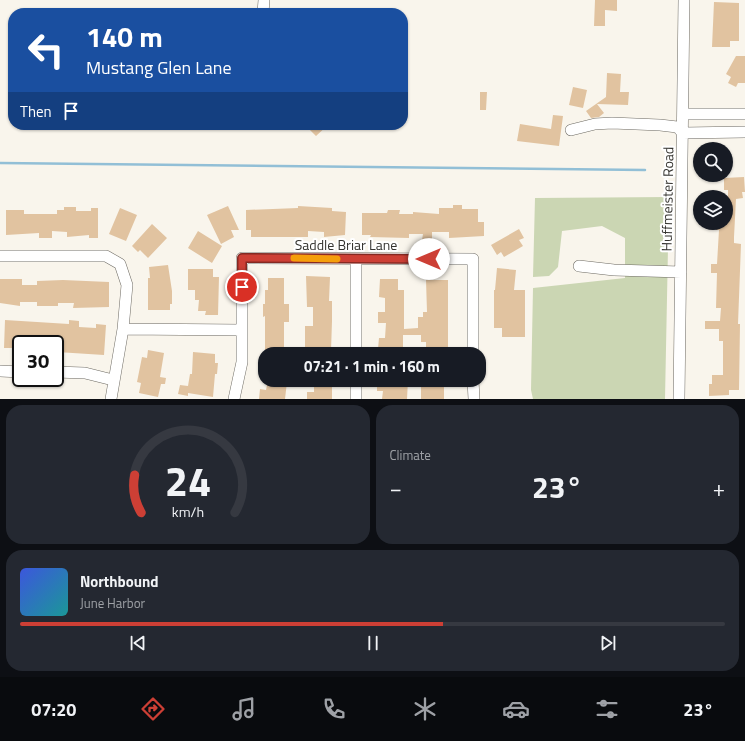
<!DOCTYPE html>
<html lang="en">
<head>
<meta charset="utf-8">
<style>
	body { margin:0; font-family:"Titillium Web",sans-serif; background:#242831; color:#f1f3f6; height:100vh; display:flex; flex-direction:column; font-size:15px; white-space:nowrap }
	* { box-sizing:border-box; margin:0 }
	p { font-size:13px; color:#9ea1a6 }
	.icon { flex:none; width:22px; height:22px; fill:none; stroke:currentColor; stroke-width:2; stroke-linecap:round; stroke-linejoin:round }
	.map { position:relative; height:399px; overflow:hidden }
	.panel { display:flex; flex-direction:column; gap:6px; padding:6px; background:#0d0f14; flex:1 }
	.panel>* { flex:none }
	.guide { position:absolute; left:8px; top:8px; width:400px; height:122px; border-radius:16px; box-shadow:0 1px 3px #0004; background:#1a4fa0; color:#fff; overflow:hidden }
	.tools { position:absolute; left:693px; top:142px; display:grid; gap:8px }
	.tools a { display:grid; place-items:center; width:40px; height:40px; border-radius:50%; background:#171b24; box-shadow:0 1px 3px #0004; font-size:20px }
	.speed { position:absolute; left:12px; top:335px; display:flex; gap:8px; font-size:20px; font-weight:700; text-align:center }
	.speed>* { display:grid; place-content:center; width:52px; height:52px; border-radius:50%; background:#171b24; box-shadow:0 1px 3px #0004; line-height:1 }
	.speed .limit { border:2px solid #111; border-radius:6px; background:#fff; color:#111 }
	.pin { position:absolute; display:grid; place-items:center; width:34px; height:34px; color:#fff; margin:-17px; border:2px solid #fff; border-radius:50%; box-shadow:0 1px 4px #0007 }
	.me { position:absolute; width:44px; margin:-22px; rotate:270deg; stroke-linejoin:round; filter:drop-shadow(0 0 3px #0008) }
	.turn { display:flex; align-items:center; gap:14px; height:84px; padding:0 12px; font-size:18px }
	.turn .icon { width:52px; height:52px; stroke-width:2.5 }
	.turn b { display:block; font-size:28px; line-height:34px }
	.then { display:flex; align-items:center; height:38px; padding:0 12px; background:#0003; gap:8px; font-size:15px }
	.big { font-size:30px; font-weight:700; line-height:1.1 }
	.panel .widget { flex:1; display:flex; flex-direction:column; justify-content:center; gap:6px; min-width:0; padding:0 14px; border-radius:16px; background:#242831 }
	.panel .dial { align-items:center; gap:0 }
	.dial svg { height:104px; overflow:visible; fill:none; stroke:#363941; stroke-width:7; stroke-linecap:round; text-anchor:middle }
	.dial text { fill:#f1f3f6; stroke:none }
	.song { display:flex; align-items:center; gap:12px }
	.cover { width:48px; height:48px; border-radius:6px; background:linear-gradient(135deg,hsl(230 70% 55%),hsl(180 70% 35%)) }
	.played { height:4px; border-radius:2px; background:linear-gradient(90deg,#cd3f35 60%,#363941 60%) }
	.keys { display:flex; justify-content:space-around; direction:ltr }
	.heat { display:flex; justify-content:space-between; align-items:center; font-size:22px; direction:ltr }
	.panel .tiles { flex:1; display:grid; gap:6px; grid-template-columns:1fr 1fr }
	.widget:last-child { grid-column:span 2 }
	.trip { position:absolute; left:258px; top:347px; width:228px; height:40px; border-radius:16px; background:#171b24; box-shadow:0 1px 3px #0004; font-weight:700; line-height:40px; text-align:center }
	.dock { display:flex; height:64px; justify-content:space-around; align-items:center; background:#090b0e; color:#9ea1a6 }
	.dock .icon { width:28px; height:28px }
	.dock .active { color:#cd3f35 }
	.dock b { font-size:18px; color:#f1f3f6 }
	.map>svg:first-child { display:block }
	.green { fill:#cbd6b3 }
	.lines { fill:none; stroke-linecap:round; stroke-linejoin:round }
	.stream { stroke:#92bfd6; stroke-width:2.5 }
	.building { fill:#e1c3a0 }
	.minor-casing { stroke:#6d6a63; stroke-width:12 }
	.minor { stroke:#fff; stroke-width:11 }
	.route-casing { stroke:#852922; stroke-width:10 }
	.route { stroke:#cd3f35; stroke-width:7 }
	.slow { stroke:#f59e0b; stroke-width:7 }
	.labels { text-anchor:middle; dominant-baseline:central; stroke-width:4; stroke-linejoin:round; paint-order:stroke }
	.street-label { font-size:14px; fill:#353430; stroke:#fff }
</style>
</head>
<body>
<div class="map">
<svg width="745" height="399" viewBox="0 0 745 399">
	<rect width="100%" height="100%" fill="#f9f5ec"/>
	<!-- green -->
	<path class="green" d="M669,197L665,399H533L531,390L533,288L625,278V238L602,226L562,231L558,267L549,276L533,277L535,198Z"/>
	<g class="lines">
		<!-- stream -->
		<path class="stream" d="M0,163L645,170"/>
	</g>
	<!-- building -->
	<path class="building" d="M595,0H617V11L605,10V26H594Z
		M714,2L739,3V41H730V47H712Z
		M736,56H745V83H738L736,87L728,83L731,77L726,74Z
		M607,73L621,74L620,92H629L628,105L597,104L604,113L599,117L591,118L586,111L606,97Z
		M573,87L587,90L583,108L569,105Z
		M480,92H487L486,110H480Z
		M553,115L563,116L559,146L517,141L520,124L551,129Z
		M305,125H328L316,136Z
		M744,177L745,192H742L743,198L736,199L734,237V243L741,244L738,324H740L739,390H729V395L709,396V384H712V375H723V341H719V329H705V321H720L721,308H716L717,273H711V264H717L719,230H716L717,223H726V206H728V190H724V178Z
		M453,205H462V209H478V222H484V236L449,238V232H432V240H422L423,234H409V238L370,237L371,235H362V213H387L388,210H400L399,214H413V212L439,214V208H453Z
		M228,206L239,230H231L234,237L221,244L207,215Z
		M298,206L332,208V211L346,212L345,235L324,237V232L308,231V237H251V230H246V210L298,208Z
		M64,207H76V211H91V208H98V238H89V235L67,237V232L52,231V238H39V233L6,235V210H24V214H57V210H64Z
		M120,208L137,215L126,241L109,234Z
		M152,224L167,238L148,258L140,250L138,252L132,246Z
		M519,229L524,238L519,240L523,246L504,257L501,252L497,255L491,245Z
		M198,231L222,246L212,263L188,248Z
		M168,265L172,291V304H170V310H148V278H150L149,267Z
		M497,268L516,270L514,290H525V337H502V328H494V290H495Z
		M188,269H213V277H219L218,315H205L206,311H198L199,300H195V290H188Z
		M306,276L330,277L329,301H332V321L331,351L328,350V354H309V350H305V326H313V307H307Z
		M268,278H284V304H289V322H284V354H265V316L263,317V304H265V290H268Z
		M0,279H22V285H37V281L63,280L109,282V307L73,308L74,303H58V306H37V302H20V306L0,303Z
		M380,279H398V290H404V329L418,328V317H423V312H427L426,280H448V353L426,354V342H421V335H403V350L378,349L379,338H385L386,323H378V312H385V298L379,297Z
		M5,320L69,324V320L79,321V327L96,328V324L106,325L104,355L57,352V344H21V348H4Z
		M148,350L164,353L160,377L166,378L165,384H161L158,397L139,393L141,383L137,382L142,357L147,358Z
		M193,352L215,354V363H218L217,374H215L213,397L188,393V396L178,394L180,385L188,386L190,374H192Z
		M268,380L287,382L285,399H259L260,389L266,390Z
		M408,380L407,399H382L383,391H377V381Z
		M421,380H444V399H421Z
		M314,381H332V399H307V392H314Z"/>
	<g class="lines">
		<!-- minor casing -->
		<g class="minor-casing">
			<path id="minor" d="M263,13L264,0
				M684,114H745
				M571,130L595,124L612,123L660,125L677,127L683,133L745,132
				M0,256H106L120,264L127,285L123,329L111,399
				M579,266L614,270L681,272
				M123,329L242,330
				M356,354V259
				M0,371L21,372
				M55,372L85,373L113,380
				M473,380L474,399
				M234,399L242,362V258L473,259V354
				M356,399V380
				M679,399L684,0"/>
		</g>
		<!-- minor -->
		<use href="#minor" class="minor"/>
	</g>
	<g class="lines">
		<!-- route casing -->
		<g class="route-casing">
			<path id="route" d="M242,287V258L429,259"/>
		</g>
		<!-- route -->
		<use href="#route" class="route"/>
		<!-- slow -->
		<path class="slow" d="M294,258L337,259"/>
	</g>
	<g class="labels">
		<!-- street labels -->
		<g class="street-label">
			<text transform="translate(667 199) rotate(-89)">Huffmeister Road</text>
			<text x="346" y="244">Saddle Briar Lane</text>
		</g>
	</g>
</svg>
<div class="tools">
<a><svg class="icon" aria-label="search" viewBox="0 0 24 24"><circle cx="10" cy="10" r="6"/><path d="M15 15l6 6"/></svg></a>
<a><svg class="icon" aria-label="layers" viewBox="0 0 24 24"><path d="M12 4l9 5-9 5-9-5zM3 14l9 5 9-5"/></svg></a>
</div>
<div class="speed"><div class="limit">30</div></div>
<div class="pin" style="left:242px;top:287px;background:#d93025"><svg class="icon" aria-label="arrive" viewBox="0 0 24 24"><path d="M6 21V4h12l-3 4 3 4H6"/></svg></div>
<svg class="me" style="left:429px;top:259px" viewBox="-20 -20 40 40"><circle r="19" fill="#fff"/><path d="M0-13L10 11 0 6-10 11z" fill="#cd3f35"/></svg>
<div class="trip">07:21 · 1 min · 160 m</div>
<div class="guide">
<div class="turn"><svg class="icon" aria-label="left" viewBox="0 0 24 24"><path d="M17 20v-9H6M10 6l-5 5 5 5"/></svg><div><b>140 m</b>Mustang Glen Lane</div></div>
<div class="then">Then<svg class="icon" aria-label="arrive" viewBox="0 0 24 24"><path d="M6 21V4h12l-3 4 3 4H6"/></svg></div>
</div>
</div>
<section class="panel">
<div class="tiles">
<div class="widget dial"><svg viewBox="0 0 100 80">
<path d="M14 69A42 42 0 1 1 86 69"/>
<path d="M14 69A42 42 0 0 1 9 40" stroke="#cd3f35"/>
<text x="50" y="56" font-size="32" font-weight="700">24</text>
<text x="50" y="72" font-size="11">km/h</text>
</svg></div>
<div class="widget"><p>Climate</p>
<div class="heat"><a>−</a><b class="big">23°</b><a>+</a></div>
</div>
<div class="widget">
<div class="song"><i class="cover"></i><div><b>Northbound</b><p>June Harbor</p></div></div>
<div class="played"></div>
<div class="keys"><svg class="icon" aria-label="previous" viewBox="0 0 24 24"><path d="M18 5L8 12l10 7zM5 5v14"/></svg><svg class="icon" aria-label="pause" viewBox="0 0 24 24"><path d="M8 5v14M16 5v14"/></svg><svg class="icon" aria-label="next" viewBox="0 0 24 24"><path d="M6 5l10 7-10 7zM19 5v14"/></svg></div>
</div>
</div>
</section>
<nav class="dock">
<b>07:20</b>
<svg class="icon active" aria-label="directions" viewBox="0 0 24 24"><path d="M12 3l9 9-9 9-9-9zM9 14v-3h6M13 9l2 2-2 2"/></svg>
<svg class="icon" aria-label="music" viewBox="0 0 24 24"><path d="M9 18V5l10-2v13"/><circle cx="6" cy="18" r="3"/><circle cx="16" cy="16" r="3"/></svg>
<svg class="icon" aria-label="phone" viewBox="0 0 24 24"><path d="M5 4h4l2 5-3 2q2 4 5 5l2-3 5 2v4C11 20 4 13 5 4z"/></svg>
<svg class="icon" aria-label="climate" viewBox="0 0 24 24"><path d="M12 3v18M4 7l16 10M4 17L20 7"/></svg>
<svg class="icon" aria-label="car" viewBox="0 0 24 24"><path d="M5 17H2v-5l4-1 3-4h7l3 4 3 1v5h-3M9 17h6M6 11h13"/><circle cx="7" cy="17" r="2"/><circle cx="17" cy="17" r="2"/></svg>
<svg class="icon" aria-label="filters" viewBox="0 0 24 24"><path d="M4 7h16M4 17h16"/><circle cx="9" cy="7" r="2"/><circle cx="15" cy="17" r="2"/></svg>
<b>23°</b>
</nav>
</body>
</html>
